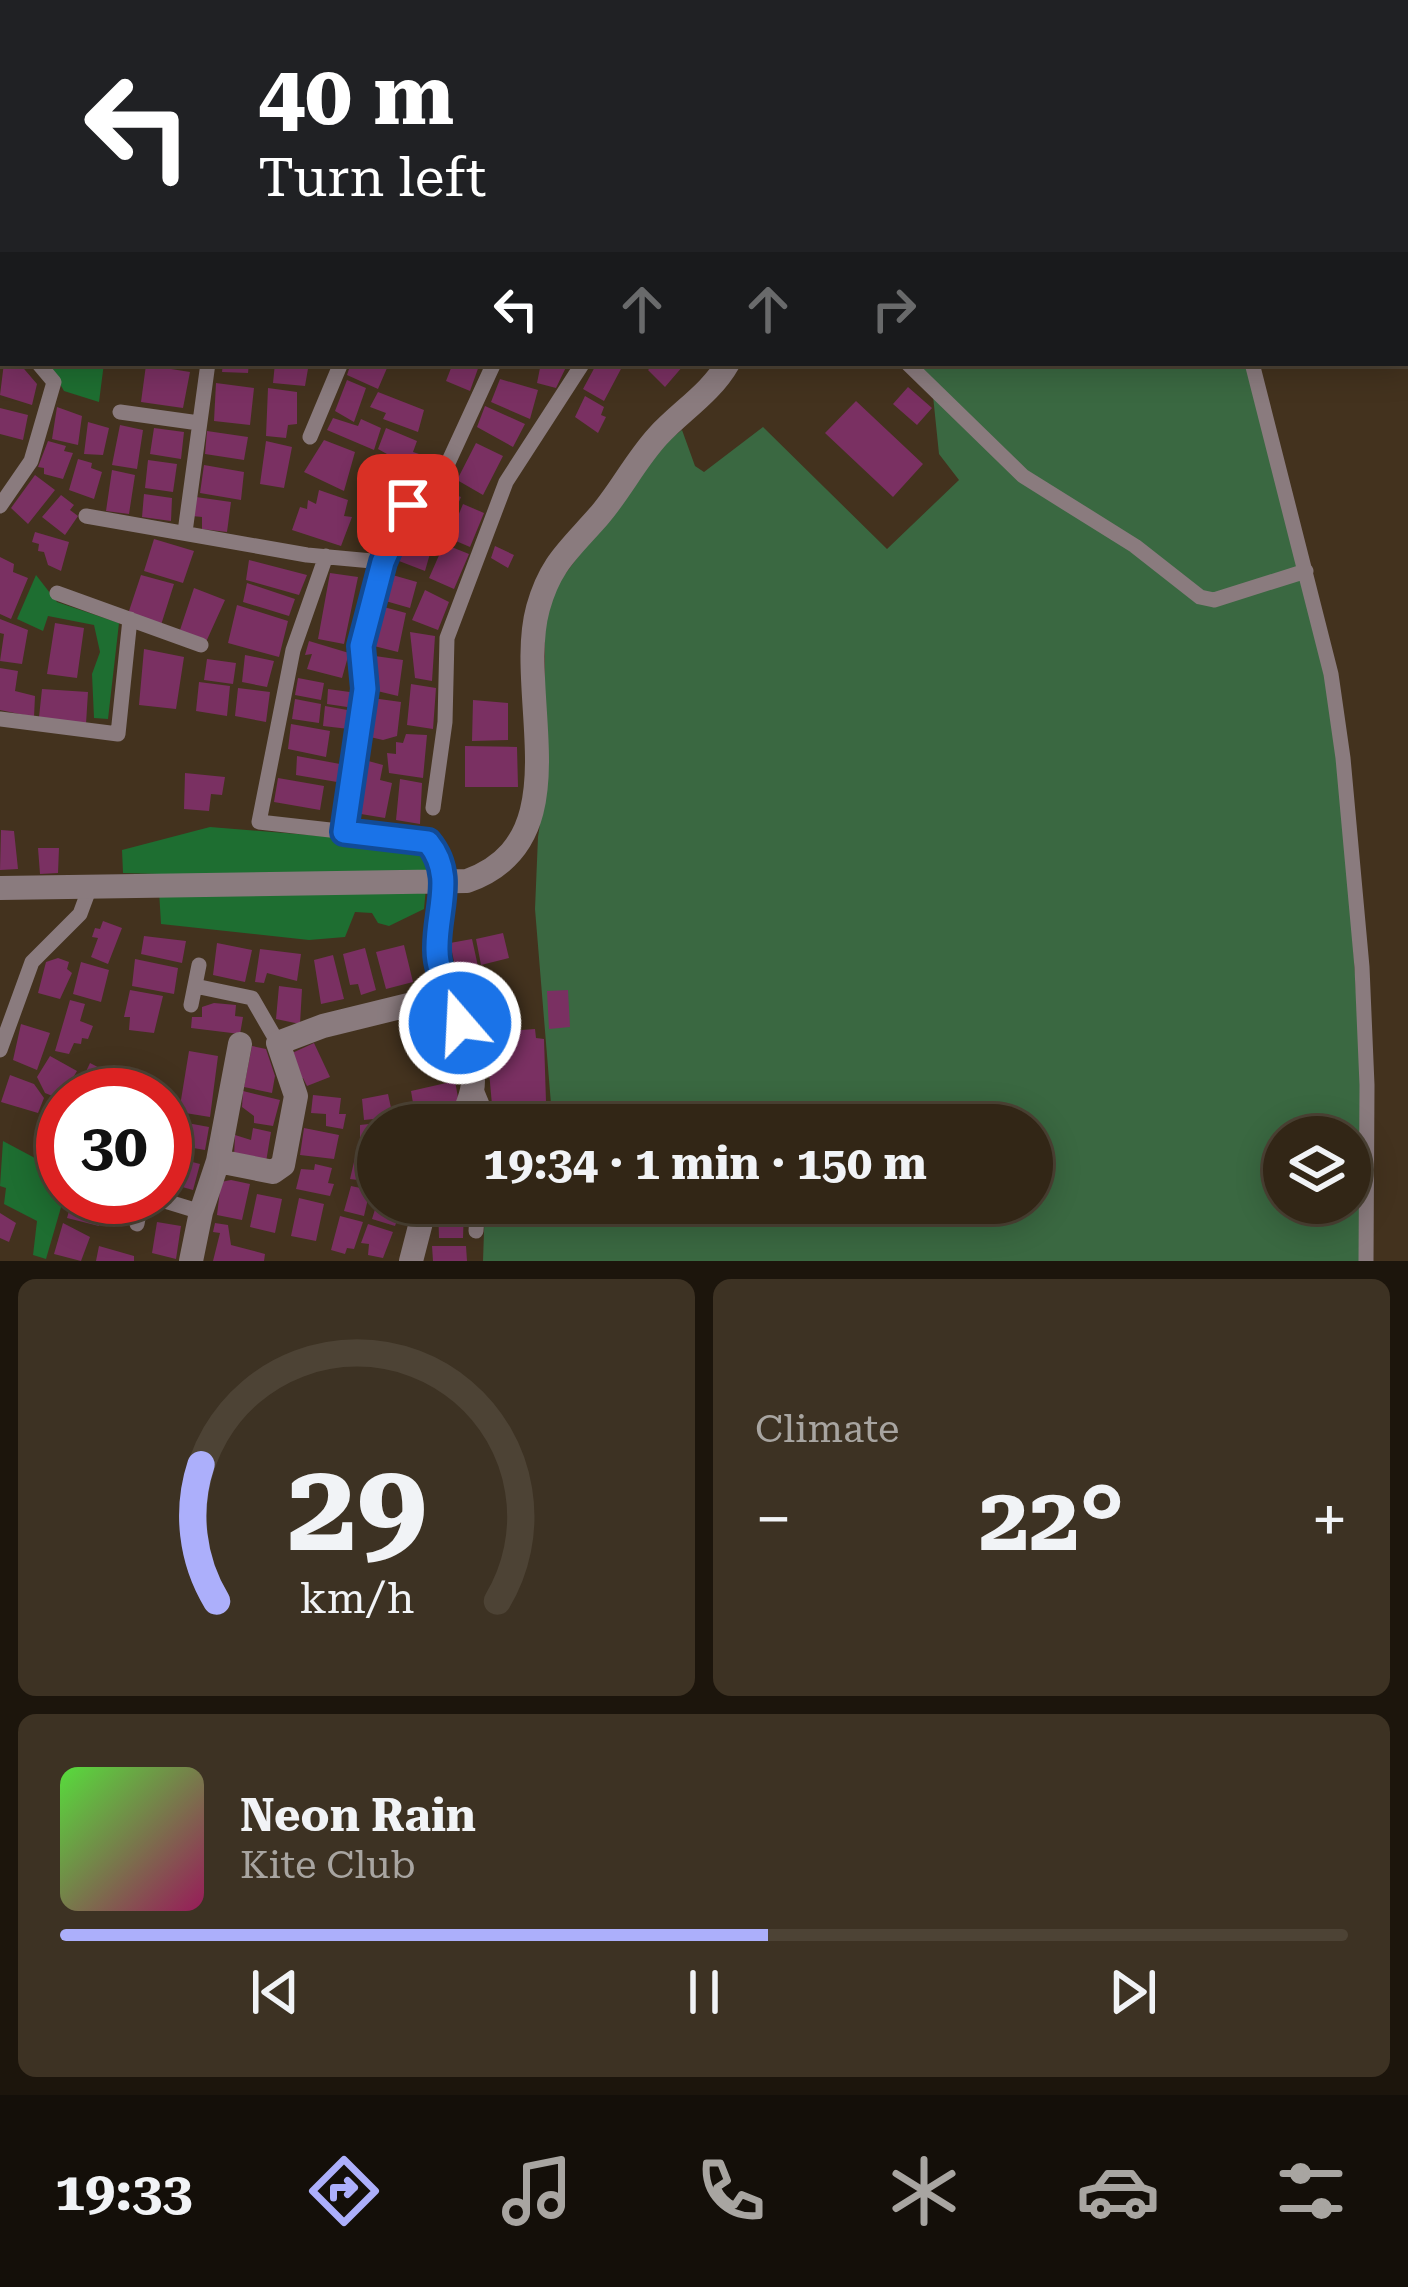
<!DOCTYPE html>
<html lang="en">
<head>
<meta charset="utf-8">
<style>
	body { margin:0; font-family:"Roboto Serif",serif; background:#3d3223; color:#f1f3f6; height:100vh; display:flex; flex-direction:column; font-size:45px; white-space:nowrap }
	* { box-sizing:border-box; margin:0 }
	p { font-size:39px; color:#a8a5a1 }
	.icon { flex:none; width:66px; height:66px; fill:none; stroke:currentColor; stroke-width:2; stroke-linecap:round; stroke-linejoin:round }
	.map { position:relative; height:1261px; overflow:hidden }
	.details { display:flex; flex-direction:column; gap:18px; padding:18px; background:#1c150c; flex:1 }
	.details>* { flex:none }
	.banner { position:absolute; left:0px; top:0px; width:1410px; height:366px; box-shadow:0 6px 30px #0003,0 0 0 3px #4d4335; background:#202124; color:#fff; overflow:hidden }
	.fabs { position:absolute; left:1263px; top:1116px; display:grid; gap:24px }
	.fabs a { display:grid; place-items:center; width:108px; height:108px; border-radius:50%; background:#322616; box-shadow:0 6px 30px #0003,0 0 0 3px #4d4335; font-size:60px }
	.speed { position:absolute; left:36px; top:1068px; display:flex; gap:24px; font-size:60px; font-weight:700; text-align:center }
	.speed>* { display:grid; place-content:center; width:156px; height:156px; border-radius:50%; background:#322616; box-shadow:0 6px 30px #0003,0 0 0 3px #4d4335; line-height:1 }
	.speed .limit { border:18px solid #d22; background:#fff; color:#111 }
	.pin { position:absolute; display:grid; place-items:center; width:102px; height:102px; color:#fff; margin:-51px; border-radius:24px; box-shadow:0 6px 18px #0006 }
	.me { position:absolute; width:132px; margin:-66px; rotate:341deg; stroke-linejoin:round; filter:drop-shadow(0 0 9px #0008) }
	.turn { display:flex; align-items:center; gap:42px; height:252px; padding:0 60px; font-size:54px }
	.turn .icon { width:156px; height:156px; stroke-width:2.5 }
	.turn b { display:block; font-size:84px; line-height:102px }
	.lanes { display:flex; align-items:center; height:114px; padding:0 60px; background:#0003; justify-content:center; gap:60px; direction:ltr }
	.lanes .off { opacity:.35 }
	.big { font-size:90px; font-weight:700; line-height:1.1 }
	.details .card { flex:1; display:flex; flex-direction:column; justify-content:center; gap:18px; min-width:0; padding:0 42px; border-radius:18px; background:#3d3223 }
	.details .dial { align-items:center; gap:0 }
	.dial svg { height:312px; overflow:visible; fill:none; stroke:#4d4335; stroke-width:7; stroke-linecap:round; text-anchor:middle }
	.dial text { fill:#f1f3f6; stroke:none }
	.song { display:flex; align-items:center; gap:36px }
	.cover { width:144px; height:144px; border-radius:18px; background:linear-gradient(135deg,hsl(110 70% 55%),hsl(330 70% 35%)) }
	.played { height:12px; border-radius:6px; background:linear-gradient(90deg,#acaffb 55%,#4d4335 55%) }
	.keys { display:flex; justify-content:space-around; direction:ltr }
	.heat { display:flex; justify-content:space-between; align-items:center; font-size:66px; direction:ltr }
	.details .tiles { flex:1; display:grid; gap:18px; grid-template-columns:1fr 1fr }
	.card:last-child { grid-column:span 2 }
	.trip { position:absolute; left:357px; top:1104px; width:696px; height:120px; border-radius:60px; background:#322616; box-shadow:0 6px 30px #0003,0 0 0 3px #4d4335; font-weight:700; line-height:120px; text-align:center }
	.menu { display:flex; height:192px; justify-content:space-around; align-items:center; background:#140f09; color:#a8a5a1 }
	.menu .icon { width:84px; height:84px }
	.menu .active { color:#acaffb }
	.menu b { font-size:54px; color:#f1f3f6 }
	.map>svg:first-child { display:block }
	.green { fill:#3a6841; fill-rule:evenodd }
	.forest { fill:#1e6e31 }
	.building { fill:#7a3062 }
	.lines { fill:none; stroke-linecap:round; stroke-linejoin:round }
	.service { stroke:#8a7b7e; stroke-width:15 }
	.minor { stroke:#8a7b7e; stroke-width:24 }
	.route-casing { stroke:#114b97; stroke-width:30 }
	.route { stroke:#1a73e8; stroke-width:21 }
</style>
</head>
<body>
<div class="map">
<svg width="1408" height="1261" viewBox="0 0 1408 1261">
	<rect width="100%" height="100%" fill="#43321e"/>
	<!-- green -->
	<path class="green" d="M734,0H1160L1161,3H733Z
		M904,363H1247L1325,666L1347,835L1361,1079L1360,1261H483L485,1203H1032V1125H489V1120L552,1116L535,909L538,837L545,791V615L551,593L660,447L682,430L695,466L704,472L763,427L887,549L959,480L939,454L932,386ZM1284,1137H1350V1203H1284Z"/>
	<!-- forest -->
	<path class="forest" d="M48,363L90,366L104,363L99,402L64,391Z
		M36,575L57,602L119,623L108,719L94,718L92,674L100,652L94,625L48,616L43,631L17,619Z
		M336,817L421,828L429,855L424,909L389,926L378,923L372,913L355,912L345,937L309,940L161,924L158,874L123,873L122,850L210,827L334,837Z
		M3,1141L63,1173L64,1197L46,1259L33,1255L37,1221L4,1204L6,1188L0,1186Z"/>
	<!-- building -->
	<path class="building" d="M4,363H19L37,384L32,405L0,395Z
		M223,363H249L248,373L222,372Z
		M275,363H309L305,386L273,383Z
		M351,363H372L387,368L378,389L347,375Z
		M453,363H480L470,391L446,381Z
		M541,363H568L556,388L537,383Z
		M597,363L622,367L604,401L583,389Z
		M655,363H679L683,366L665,387L648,370Z
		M146,365L190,372L183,408L141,402Z
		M500,379L538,390L530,419L491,402Z
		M347,380L366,388L354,422L335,411Z
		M216,383L254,388L250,425L214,421Z
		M908,387L932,408L917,425L893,404Z
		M268,388L297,392V424L288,425L286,438L266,436Z
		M378,392L424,410L418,432L383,419L386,413L370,407Z
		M585,396L604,407L601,415L606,417L598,433L575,417Z
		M856,401L923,464L893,497L825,433Z
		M485,406L525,424L513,447L477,427Z
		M57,407L82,416L78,445L52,439Z
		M0,408L28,415L23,440L0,434Z
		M333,418L358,426L361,419L381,428L374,450L327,430Z
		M88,422L109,428L103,455L84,454Z
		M120,425L143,430L137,469L112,465Z
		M154,428L184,432L181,459L150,454Z
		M386,428L417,441L413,452L419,454L412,468L378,449Z
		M207,431L248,437L244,460L205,454Z
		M324,440L355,452L344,491L304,472Z
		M48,441L66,446L64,451L73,453L63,479L44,474V468L38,467Z
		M266,441L292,447L284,488L260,484Z
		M476,443L503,456L483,495L457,480Z
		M78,459L92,463L91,468L102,472L94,499L69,490Z
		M148,460L177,464L173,492L145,488Z
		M204,465L244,472L241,500L200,493Z
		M112,470L135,475L129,514L106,511Z
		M35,475L55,490L28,524L11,508Z
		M437,488L461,497L446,533L417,520Z
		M319,490L348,500L344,516L352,517L341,546L292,530L300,507L307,509L308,500L316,504Z
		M144,494L172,498L171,521L142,517Z
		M61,495L74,505L70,510L78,516L65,535L42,517Z
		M196,497L231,502L227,532L202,529V517L192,516Z
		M463,504L484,513L470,547L449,538Z
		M414,528L435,536L425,571L399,561Z
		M35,532L69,542L61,571L48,565L44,552L38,551L39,544L32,542Z
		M154,539L194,551L183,583L144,571Z
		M444,544L469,554L454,589L429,578Z
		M495,546L514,555L508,568L491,558Z
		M0,557L14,564L13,572L28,578L11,619L0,614Z
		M249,560L307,575L299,595L246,580Z
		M330,573L358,577L344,644L318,639Z
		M389,574L417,582L410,608L382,600Z
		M141,575L174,584L161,625L128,614Z
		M247,583L295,599L289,616L243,602Z
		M194,588L225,600L206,642L180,630Z
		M425,590L449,602L438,630L412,620Z
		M237,605L288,621L279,657L228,643Z
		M380,606L406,613L398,652L374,646Z
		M0,619L28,630L22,664L0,661L4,634L0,633Z
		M55,623L84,628L77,678L47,674Z
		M410,632L435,636L432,681L415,678Z
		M309,641L349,653L342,678L307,669L312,654L305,655Z
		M144,649L184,657L176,709L139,705Z
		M245,655L274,661L267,687L242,682Z
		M375,656L403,660L398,696L373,690Z
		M207,659L236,663L233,684L204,680Z
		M0,668L18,671L15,691L35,696L34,717L0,710Z
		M298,678L324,683L321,700L295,695Z
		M199,682L230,686L227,716L196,711Z
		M411,684L436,688L433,729L407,725Z
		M238,688L270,692L266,722L235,716Z
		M42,689L88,692L86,724L39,717Z
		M328,689L357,693L354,708L327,704Z
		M372,698L401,702L397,736L383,740L370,737Z
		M295,699L321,704L319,723L292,719Z
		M473,700L508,703V740L472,741Z
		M325,706L353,711L349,729L323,726Z
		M291,724L330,731L326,757L288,749Z
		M406,734L427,735L423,778L389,773L387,753L396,754V742L403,743Z
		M465,746L517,747L518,787H465Z
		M297,756L340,764L337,782L296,775Z
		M361,759L383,765L380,780L392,783L385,818L355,813Z
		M185,773L225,777L222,795L211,794L209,811L184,809Z
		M278,778L324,786L320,810L274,802Z
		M400,779L422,783L420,824L396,820Z
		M1,830L14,831L18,869L0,870Z
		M38,848H59L58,873L40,874Z
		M103,921L122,928L108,964L91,957L98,938L92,937L95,928L100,929Z
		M503,933L509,958L481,965L476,939Z
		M144,936L186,941L182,963L141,954Z
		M472,939L479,971L457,975L450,943Z
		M217,943L252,950L245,982L213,975Z
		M404,945L413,982L386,989L376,952Z
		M365,948L376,990L361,995L358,984L350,985L343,954Z
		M260,949L301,954L297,981L267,973L264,983L255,982Z
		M333,955L344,999L321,1004L314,960Z
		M58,958L69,962L67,969L72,973L60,999L38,993L46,962Z
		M135,959L178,968L174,994L132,986Z
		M81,962L109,970L101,1002L73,994Z
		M279,986L302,989L300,1024L276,1019Z
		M130,990L163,996L154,1033L129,1030L130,1017H124Z
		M568,990L570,1027L549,1029L547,991Z
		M70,1000L85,1004L80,1021L93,1026L88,1039L82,1038L81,1044L74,1043L69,1054L55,1051Z
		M214,1003L236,1005L235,1016L243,1017L240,1034L191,1028L192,1017H202V1007Z
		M21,1024L50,1033L37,1070L13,1060Z
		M535,1029L536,1038L544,1039L546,1102H536L538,1105L520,1110V1114L493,1116L487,1049L510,1047L507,1031Z
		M314,1043L330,1077L307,1086L303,1078L298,1079L290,1054Z
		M252,1046L266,1049L275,1076L272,1093L244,1087Z
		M189,1051L218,1056L210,1117L179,1112Z
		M50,1056L77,1071L60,1099L45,1093L37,1077Z
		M90,1063L115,1076L105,1095H75Z
		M10,1075L34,1084L44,1098L38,1113L1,1102Z
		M455,1081L459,1103L414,1109L411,1091Z
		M243,1091L280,1100L273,1126L254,1123V1116L242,1107Z
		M388,1094L393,1117L364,1120L362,1099Z
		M313,1095L341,1098L339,1114H346L343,1129L326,1126V1114L311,1113Z
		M63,1109V1154L42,1141Z
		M171,1120L209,1127L205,1150L170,1144Z
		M378,1123V1145H360V1125Z
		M253,1128L271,1132L266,1162L234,1157L235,1135L251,1140Z
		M304,1128L339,1135L334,1159L300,1155Z
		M357,1149L378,1150L374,1182L350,1179Z
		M173,1157L200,1164L193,1190L168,1183Z
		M315,1164L332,1168L328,1183L334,1184L330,1196L296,1189L301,1169L314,1170Z
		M231,1180L250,1184L242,1220L217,1215L221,1182Z
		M351,1186L370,1190L364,1216L344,1211Z
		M257,1194L282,1199L275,1233L250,1227Z
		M73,1197L103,1202L99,1226L67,1218Z
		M299,1198L324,1204L316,1241L291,1236Z
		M377,1203H403L395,1226L372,1219Z
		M438,1205L464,1208L463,1238H439Z
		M0,1213L16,1223L9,1242L0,1238Z
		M340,1216L363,1222L354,1249L347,1248L345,1254L331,1250Z
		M157,1222L181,1226L176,1259L152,1253Z
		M63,1223L90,1237L81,1261L54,1254Z
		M215,1223L228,1225L231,1245L265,1254L264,1261H213L220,1233L213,1232Z
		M368,1224L393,1232L383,1258L368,1255L369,1244L361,1243Z
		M99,1246L134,1256V1261H96Z
		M432,1246H466L467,1261H433Z"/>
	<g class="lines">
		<!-- service -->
		<path class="service" d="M1167,0L1168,3
			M588,3L589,0
			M907,363L1023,476L1135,546L1200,597L1214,600L1306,571
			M1252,363L1331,674L1343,758L1362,967L1367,1085L1366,1261
			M120,412L199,423
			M310,437L341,363
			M0,506L31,461L54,382L38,363
			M86,516L307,555L383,562
			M185,532L208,363
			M326,556L293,650L259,822L428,841
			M57,593L201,645
			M0,719L118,734L130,619
			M433,808L445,722L447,638L506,482L583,363
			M344,831L365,689L361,646L383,562L408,505L442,476L494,363
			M195,986L252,998L278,1043
			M191,1005L199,965
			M0,1050L32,962L80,914L90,887
			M475,1087L482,1104L481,1125
			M152,1197L201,1212
			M137,1224L142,1197
			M476,1231L478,1203"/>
		<!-- minor -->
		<path class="minor" d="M276,0V3
			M1353,0L1354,3
			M496,3V0
			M722,3V0
			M1407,114L1408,116
			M0,190L3,191
			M428,841C460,881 433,913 438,957C443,999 472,1037 473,1081C473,1095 465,1112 459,1125
			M0,888L467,881C583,840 514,695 538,608C550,564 569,550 598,517C620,492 635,461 658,436C681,411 711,393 728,363
			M218,1161L273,1172L283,1165L296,1096L278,1043L323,1026L425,1001L441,976
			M191,1261L201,1212L218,1161L240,1044
			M411,1261L426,1203"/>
	</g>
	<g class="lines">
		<!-- route casing -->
		<g class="route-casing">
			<path id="route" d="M408,505L383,562L361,646L365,689L344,832L428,842C456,876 436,910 437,950C437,975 453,999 460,1023"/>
		</g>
		<!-- route -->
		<use href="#route" class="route"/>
	</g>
</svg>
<div class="fabs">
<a><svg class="icon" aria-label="layers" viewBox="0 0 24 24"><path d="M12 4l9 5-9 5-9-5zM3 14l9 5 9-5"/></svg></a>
</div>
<div class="speed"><div class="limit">30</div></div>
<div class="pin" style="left:408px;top:505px;background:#d93025"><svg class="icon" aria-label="arrive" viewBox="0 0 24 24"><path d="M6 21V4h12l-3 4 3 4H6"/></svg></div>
<svg class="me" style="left:460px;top:1023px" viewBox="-20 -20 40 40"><circle r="17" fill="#1a73e8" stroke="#fff" stroke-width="3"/><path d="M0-11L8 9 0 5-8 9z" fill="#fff"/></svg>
<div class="trip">19:34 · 1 min · 150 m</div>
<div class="banner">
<div class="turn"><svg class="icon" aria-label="left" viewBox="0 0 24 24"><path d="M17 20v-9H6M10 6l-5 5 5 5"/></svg><div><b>40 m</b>Turn left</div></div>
<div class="lanes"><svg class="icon" aria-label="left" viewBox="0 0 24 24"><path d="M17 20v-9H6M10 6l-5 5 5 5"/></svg><svg class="icon off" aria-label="ahead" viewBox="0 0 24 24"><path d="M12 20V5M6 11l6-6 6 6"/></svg><svg class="icon off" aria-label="ahead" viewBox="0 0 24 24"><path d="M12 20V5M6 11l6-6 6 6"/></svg><svg class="icon off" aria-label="right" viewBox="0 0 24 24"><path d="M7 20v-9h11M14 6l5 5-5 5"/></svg></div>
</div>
</div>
<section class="details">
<div class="tiles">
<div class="card dial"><svg viewBox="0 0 100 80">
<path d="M14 69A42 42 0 1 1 86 69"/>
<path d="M14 69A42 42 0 0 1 10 34" stroke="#acaffb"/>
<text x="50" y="56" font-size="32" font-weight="700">29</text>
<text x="50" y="72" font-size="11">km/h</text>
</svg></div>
<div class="card"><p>Climate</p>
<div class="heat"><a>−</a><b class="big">22°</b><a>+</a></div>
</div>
<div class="card">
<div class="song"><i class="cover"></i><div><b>Neon Rain</b><p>Kite Club</p></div></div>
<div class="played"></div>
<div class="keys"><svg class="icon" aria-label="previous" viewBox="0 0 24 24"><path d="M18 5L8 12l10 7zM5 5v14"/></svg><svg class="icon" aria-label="pause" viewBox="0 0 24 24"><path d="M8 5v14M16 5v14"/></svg><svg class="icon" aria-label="next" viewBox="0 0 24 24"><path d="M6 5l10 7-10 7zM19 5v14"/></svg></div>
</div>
</div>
</section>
<nav class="menu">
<b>19:33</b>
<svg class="icon active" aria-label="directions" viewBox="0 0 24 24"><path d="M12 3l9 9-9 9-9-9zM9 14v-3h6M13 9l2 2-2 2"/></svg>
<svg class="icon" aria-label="music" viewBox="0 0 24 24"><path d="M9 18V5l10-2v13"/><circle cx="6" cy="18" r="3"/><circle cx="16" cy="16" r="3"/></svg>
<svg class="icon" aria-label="phone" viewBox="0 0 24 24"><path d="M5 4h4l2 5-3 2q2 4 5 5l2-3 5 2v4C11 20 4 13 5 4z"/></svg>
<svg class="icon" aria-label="climate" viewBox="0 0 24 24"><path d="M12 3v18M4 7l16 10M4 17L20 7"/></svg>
<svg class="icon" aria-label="car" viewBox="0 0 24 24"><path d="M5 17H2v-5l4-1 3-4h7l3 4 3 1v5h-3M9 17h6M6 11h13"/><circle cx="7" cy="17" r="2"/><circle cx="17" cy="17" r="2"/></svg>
<svg class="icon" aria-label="filters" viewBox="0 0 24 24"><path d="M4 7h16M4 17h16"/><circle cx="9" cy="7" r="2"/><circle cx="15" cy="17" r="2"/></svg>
</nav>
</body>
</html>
